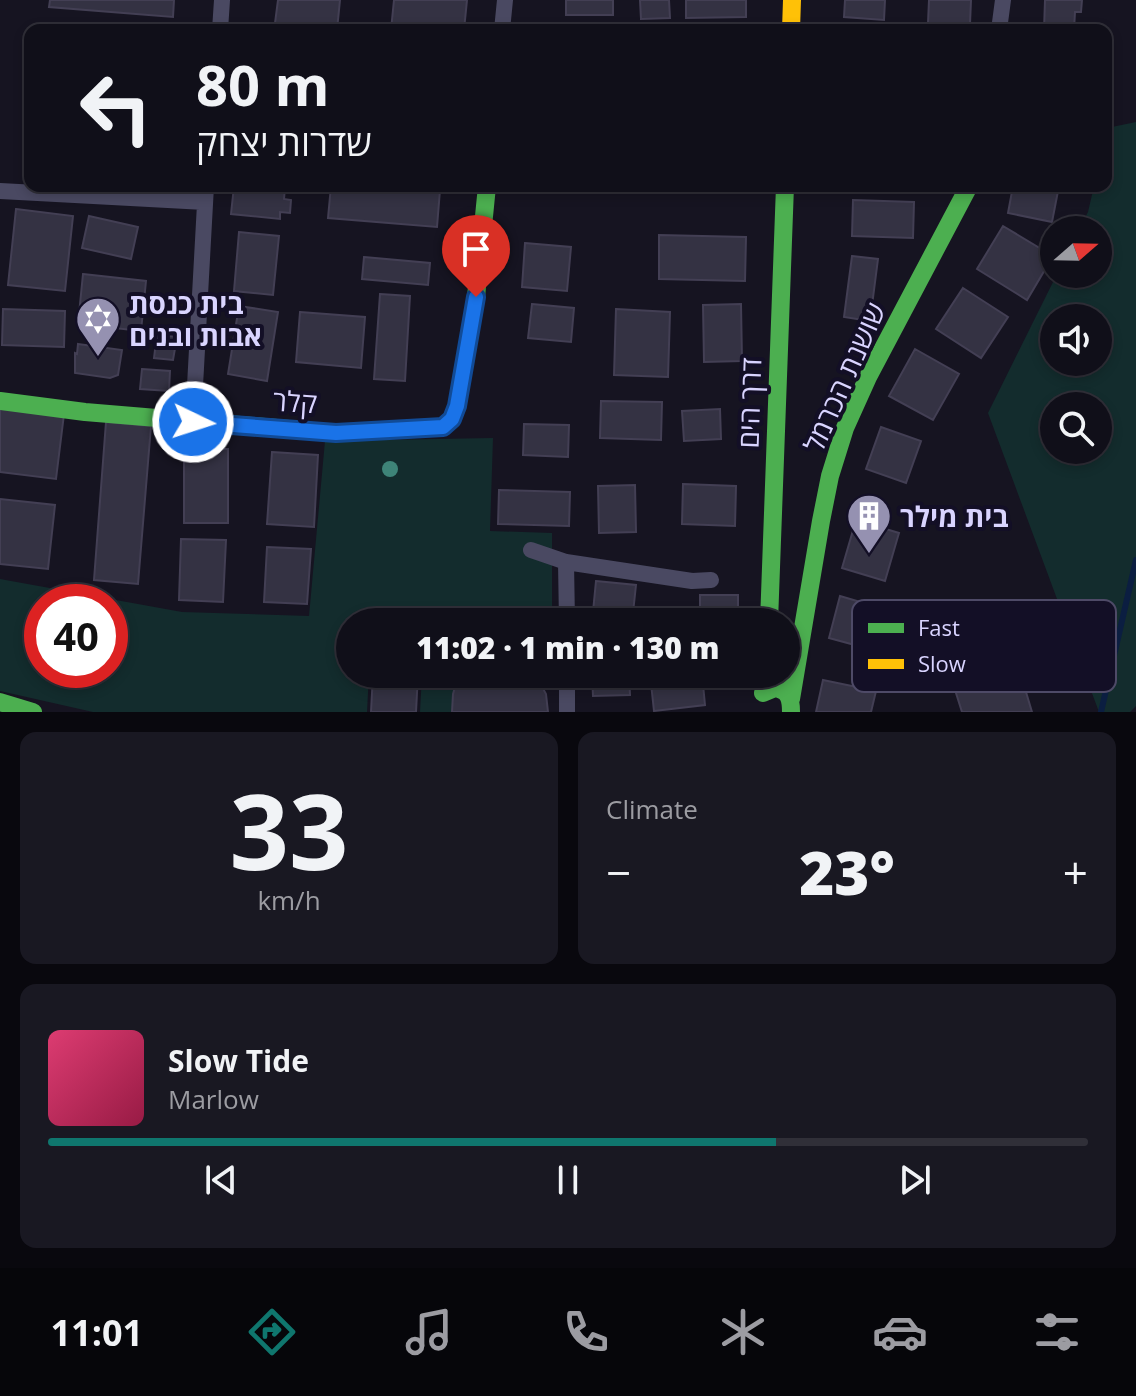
<!DOCTYPE html>
<html lang="en">
<head>
<meta charset="utf-8">
<style>
	body { margin:0; font-family:"Open Sans","Noto Sans Hebrew",sans-serif; background:#191822; color:#f1f3f6; height:100vh; display:flex; flex-direction:column; font-size:30px; white-space:nowrap }
	* { box-sizing:border-box; margin:0 }
	p { font-size:26px; color:#9c9ca2 }
	.icon { flex:none; width:44px; height:44px; fill:none; stroke:currentColor; stroke-width:2; stroke-linecap:round; stroke-linejoin:round }
	.map { position:relative; height:712px; overflow:hidden }
	.drawer { display:flex; flex-direction:column; gap:20px; padding:20px; background:#09080e; flex:1 }
	.drawer>* { flex:none }
	.top-card { position:absolute; left:24px; top:24px; width:1088px; height:168px; border-radius:16px; box-shadow:0 4px 12px #0003,0 0 0 2px #302f38; background:#100f19; color:#f1f3f6; overflow:hidden }
	.needle { width:52px; rotate:70deg }
	.fabs { position:absolute; left:1040px; top:216px; display:grid; gap:16px }
	.fabs a { display:grid; place-items:center; width:72px; height:72px; border-radius:50%; background:#100f19; box-shadow:0 4px 12px #0003,0 0 0 2px #302f38; font-size:40px }
	.speed { position:absolute; left:24px; top:584px; display:flex; gap:16px; font-size:40px; font-weight:700; text-align:center }
	.speed>* { display:grid; place-content:center; width:104px; height:104px; border-radius:50%; background:#100f19; box-shadow:0 4px 12px #0003,0 0 0 2px #302f38; line-height:1 }
	.speed .limit { border:12px solid #d22; background:#fff; color:#111 }
	.pin { position:absolute; display:grid; place-items:center; width:68px; height:68px; color:#fff; margin:-82px -34px; border-radius:50% 50% 50% 0; rotate:-45deg; box-shadow:0 0 8px #0007 }
	.pin .icon { rotate:45deg }
	.me { position:absolute; width:88px; margin:-44px; rotate:94deg; stroke-linejoin:round; filter:drop-shadow(0 0 6px #0008) }
	.turn { display:flex; align-items:center; gap:28px; height:168px; padding:0 40px; font-size:36px }
	.turn .icon { width:104px; height:104px; stroke-width:2.5 }
	.turn b { display:block; font-size:56px; line-height:68px }
	.big { font-size:60px; font-weight:800; line-height:1.1 }
	.drawer .tile { flex:1; display:flex; flex-direction:column; justify-content:center; gap:12px; min-width:0; padding:0 28px; border-radius:16px; background:#191822 }
	.drawer .dial { align-items:center; gap:0 }
	.dial b { font-size:104px; line-height:1 }
	.song { display:flex; align-items:center; gap:24px }
	.cover { width:96px; height:96px; border-radius:12px; background:linear-gradient(135deg,hsl(340 70% 55%),hsl(340 70% 35%)) }
	.played { height:8px; border-radius:4px; background:linear-gradient(90deg,#0f766e 70%,#302f38 70%) }
	.keys { display:flex; justify-content:space-around; direction:ltr }
	.heat { display:flex; justify-content:space-between; align-items:center; font-size:44px; direction:ltr }
	.drawer .tiles { flex:1; display:grid; gap:20px; grid-template-columns:1fr 1fr }
	.tile:last-child { grid-column:span 2 }
	.trip { position:absolute; left:336px; top:608px; width:464px; height:80px; border-radius:40px; background:#100f19; box-shadow:0 4px 12px #0003,0 0 0 2px #302f38; font-weight:800; line-height:80px; text-align:center }
	.tabs { display:flex; height:128px; justify-content:space-around; align-items:center; background:#06060a; color:#9c9ca2 }
	.tabs .icon { width:56px; height:56px }
	.tabs .selected { color:#0f766e }
	.tabs b { font-size:36px; color:#f1f3f6 }
	.map>svg:first-child { display:block }
	.green { fill:#132c2d; fill-rule:evenodd }
	.lines { fill:none; stroke-linecap:round; stroke-linejoin:round }
	.stream { stroke:#0b1e41; stroke-width:6 }
	.building { fill:#343243; stroke:#433f54; stroke-width:2 }
	.street { stroke:#4a4962; stroke-width:16 }
	.fast { stroke:#4caf50; stroke-width:18 }
	.slow { stroke:#ffc107; stroke-width:18 }
	.tree { fill:#3e8478 }
	.route-casing { stroke:#114b97; stroke-width:20 }
	.route { stroke:#1a73e8; stroke-width:14 }
	.labels { text-anchor:middle; dominant-baseline:central; stroke-width:8; stroke-linejoin:round; paint-order:stroke }
	.poi-label { font-size:28px; font-weight:bold; fill:#d9d4ff; stroke:#130f26; text-anchor:start }
	.street-label { font-size:28px; fill:#d9d4ff; stroke:#130f26 }
	.key { fill:#130f26; stroke:#4e4a67; stroke-width:2 }
	.key-label { font-size:22px; fill:#d9d4ff }
</style>
</head>
<body>
<div class="map">
<svg width="1136" height="712" viewBox="0 0 1136 712">
	<rect width="100%" height="100%" fill="#161421"/>
	<!-- green -->
	<path class="green" d="M1136,122V706L1130,712H1099L988,413L1057,274H1098V230H1079L1088,212L1094,186H1106L1107,128ZM1098,318V362H1054V318ZM1098,406V450H1054V406Z
		M493,438L490,531L552,533V622H350V674H369L367,712H93L0,691V579L182,612L309,616L325,441ZM42,602H110V670H42Z
		M422,674H459L452,712H420Z"/>
	<g class="lines">
		<!-- stream -->
		<path class="stream" d="M1101,712L1136,560"/>
	</g>
	<!-- building -->
	<path class="building" d="M50,0H174L173,17L49,7Z
		M278,0H340L337,30L275,23Z
		M394,0H467L464,30H391Z
		M566,0H613V15H566Z
		M640,0H669L670,18L641,19Z
		M686,0H746V17L686,18Z
		M845,0H885L884,20L844,17Z
		M929,0H971L970,24L928,23Z
		M1045,0H1082L1081,12H1075L1074,30H1044Z
		M234,186L285,188L284,199L291,200L290,213L280,212V219L231,214Z
		M331,186H398L440,190L437,227L328,218Z
		M1013,186H1059L1052,222L1008,213Z
		M853,200L914,202L913,238L852,236Z
		M16,209L73,216L65,291L8,285Z
		M89,216L138,227L131,259L82,248Z
		M1003,226L1053,256L1027,300L977,269Z
		M239,232L279,236L273,295L234,291Z
		M659,235L746,237L745,281L659,279Z
		M525,243L571,247L567,291L522,287Z
		M852,256L878,259L870,321L844,317Z
		M364,257L430,263L428,285L362,279Z
		M83,274L146,281L141,331L78,324Z
		M963,288L1008,317L981,358L936,329Z
		M380,294L410,296L405,381L374,379Z
		M532,304L574,308L571,342L528,338Z
		M741,304L742,361L704,362L703,305Z
		M239,306L278,312L267,381L228,374Z
		M3,309L65,311L64,347L2,345Z
		M616,309L670,312L668,377L614,375Z
		M300,312L365,317L361,368L296,362Z
		M157,334L177,337L173,360L154,358Z
		M78,344L122,350L118,375L110,378L75,373V353L77,354Z
		M915,349L959,374L933,420L889,396Z
		M142,369L170,371L169,391L140,389Z
		M601,401L662,402L661,440L600,438Z
		M0,406L64,414L56,479L0,472Z
		M720,409L721,439L684,441L682,411Z
		M106,422L151,426L138,584L94,580Z
		M524,424L569,425L568,457L523,455Z
		M881,427L921,441L906,483L866,469Z
		M184,449H228V523H184Z
		M272,452L318,455L314,527L267,524Z
		M683,484L736,486L735,526L682,524Z
		M635,485L636,532L599,533L598,486Z
		M499,490L570,492L569,526L498,524Z
		M0,499L55,505L48,569L0,564Z
		M856,520L899,533L885,581L842,568Z
		M181,539L226,540L223,602L179,600Z
		M267,547L311,549L307,604L264,602Z
		M596,581L636,585L632,622H592Z
		M700,595H738V622H700Z
		M840,596L884,609L873,650L829,638Z
		M993,657L1003,689L1023,682L1032,712H962L949,671Z
		M373,674H418L416,712H371Z
		M459,674H535L546,694L548,712H452L453,694Z
		M592,674H629L630,695L593,696Z
		M650,674H702L705,705L654,711Z
		M823,680L876,691L871,712H816Z"/>
	<g class="lines">
		<!-- street -->
		<path class="street" d="M220,30L222,0
			M502,30L505,0
			M999,30L1003,0
			M0,191L205,202
			M193,422L206,186
			M531,550L566,562L692,581L711,580
			M566,562L567,622
			M567,674V712"/>
		<!-- fast -->
		<path class="fast" d="M0,401L85,412L336,433L443,427L452,419L457,406L476,297L487,186
			M769,622L785,186
			M763,693L775,688C789,690 791,699 791,712
			M791,699L821,521L830,476L845,428L868,377L969,186
			M0,702L33,712"/>
		<!-- slow -->
		<path class="slow" d="M791,30L792,0"/>
	</g>
	<!-- trees -->
	<circle class="tree" cx="390" cy="469" r="8"/>
	<g class="lines">
		<!-- route casing -->
		<g class="route-casing">
			<path id="route" d="M193,422L336,433L443,427L452,419L457,406L476,297"/>
		</g>
		<!-- route -->
		<use href="#route" class="route"/>
	</g>
	<!-- icons -->
	<defs>
		<g id="synagogue-pin" transform="scale(2.3)"><path d="M0 17L-7.5 6A9.5 9.5 0 1 1 7.5 6Z" fill="#9591b1" stroke="#130f26"/><path d="M0-6.5L5.6 3.2H-5.6ZM0 6.5L5.6-3.2H-5.6Z" fill="#fff"/></g>
		<g id="building-pin" transform="scale(2.3)"><path d="M0 17L-7.5 6A9.5 9.5 0 1 1 7.5 6Z" fill="#9591b1" stroke="#130f26"/><path d="M-4-6H4V6H1V3H-1V6H-4ZM-2.5-4.3h1.7v1.8h-1.7ZM.8-4.3h1.7v1.8H.8ZM-2.5-1h1.7V.8h-1.7ZM.8-1h1.7V.8H.8Z" fill="#fff"/></g>
	</defs>
	<g fill-rule="evenodd">
		<use href="#synagogue-pin" x="98" y="319"/>
		<use href="#building-pin" x="869" y="516"/>
	</g>
	<g class="labels">
		<!-- poi labels -->
		<g class="poi-label">
			<text x="129" y="303">בית כנסת<tspan x="129" dy="32">אבות ובנים</tspan></text>
			<text x="900" y="516">בית מילר</text>
		</g>
		<!-- street labels -->
		<g class="street-label">
			<text transform="translate(844 377) rotate(-66)">שושנת הכרמל</text>
			<text transform="translate(295 401) rotate(4)">קלר</text>
			<text transform="translate(749 403) rotate(-88)">דרך הים</text>
		</g>
	</g>
	<!-- legend -->
	<rect x="852" y="600" width="264" height="92" rx="12" class="key"/>
	<rect x="868" y="623" width="36" height="10" fill="#4caf50"/>
	<rect x="868" y="659" width="36" height="10" fill="#ffc107"/>
	<g class="key-label">
		<text x="918" y="636">Fast</text>
		<text x="918" y="672">Slow</text>
	</g>
</svg>
<div class="fabs">
<a><svg class="needle" viewBox="-14 -14 28 28"><path d="M0-13l5 13h-10z" fill="#e53935"/><path d="M0 13l5-13h-10z" fill="#9c9ca2"/></svg></a>
<a><svg class="icon" aria-label="sound" viewBox="0 0 24 24"><path d="M4 9h4l5-4v14l-5-4H4zM17 9q2 3 0 6"/></svg></a>
<a><svg class="icon" aria-label="search" viewBox="0 0 24 24"><circle cx="10" cy="10" r="6"/><path d="M15 15l6 6"/></svg></a>
</div>
<div class="speed"><div class="limit">40</div></div>
<div class="pin" style="left:476px;top:297px;background:#d93025"><svg class="icon" aria-label="arrive" viewBox="0 0 24 24"><path d="M6 21V4h12l-3 4 3 4H6"/></svg></div>
<svg class="me" style="left:193px;top:422px" viewBox="-20 -20 40 40"><circle r="17" fill="#1a73e8" stroke="#fff" stroke-width="3"/><path d="M0-11L8 9 0 5-8 9z" fill="#fff"/></svg>
<div class="trip">11:02 · 1 min · 130 m</div>
<div class="top-card">
<div class="turn"><svg class="icon" aria-label="left" viewBox="0 0 24 24"><path d="M17 20v-9H6M10 6l-5 5 5 5"/></svg><div><b>80 m</b>שדרות יצחק</div></div>
</div>
</div>
<section class="drawer">
<div class="tiles">
<div class="tile dial"><b>33</b><p>km/h</p></div>
<div class="tile"><p>Climate</p>
<div class="heat"><a>−</a><b class="big">23°</b><a>+</a></div>
</div>
<div class="tile">
<div class="song"><i class="cover"></i><div><b>Slow Tide</b><p>Marlow</p></div></div>
<div class="played"></div>
<div class="keys"><svg class="icon" aria-label="previous" viewBox="0 0 24 24"><path d="M18 5L8 12l10 7zM5 5v14"/></svg><svg class="icon" aria-label="pause" viewBox="0 0 24 24"><path d="M8 5v14M16 5v14"/></svg><svg class="icon" aria-label="next" viewBox="0 0 24 24"><path d="M6 5l10 7-10 7zM19 5v14"/></svg></div>
</div>
</div>
</section>
<nav class="tabs">
<b>11:01</b>
<svg class="icon selected" aria-label="directions" viewBox="0 0 24 24"><path d="M12 3l9 9-9 9-9-9zM9 14v-3h6M13 9l2 2-2 2"/></svg>
<svg class="icon" aria-label="music" viewBox="0 0 24 24"><path d="M9 18V5l10-2v13"/><circle cx="6" cy="18" r="3"/><circle cx="16" cy="16" r="3"/></svg>
<svg class="icon" aria-label="phone" viewBox="0 0 24 24"><path d="M5 4h4l2 5-3 2q2 4 5 5l2-3 5 2v4C11 20 4 13 5 4z"/></svg>
<svg class="icon" aria-label="climate" viewBox="0 0 24 24"><path d="M12 3v18M4 7l16 10M4 17L20 7"/></svg>
<svg class="icon" aria-label="car" viewBox="0 0 24 24"><path d="M5 17H2v-5l4-1 3-4h7l3 4 3 1v5h-3M9 17h6M6 11h13"/><circle cx="7" cy="17" r="2"/><circle cx="17" cy="17" r="2"/></svg>
<svg class="icon" aria-label="filters" viewBox="0 0 24 24"><path d="M4 7h16M4 17h16"/><circle cx="9" cy="7" r="2"/><circle cx="15" cy="17" r="2"/></svg>
</nav>
</body>
</html>
